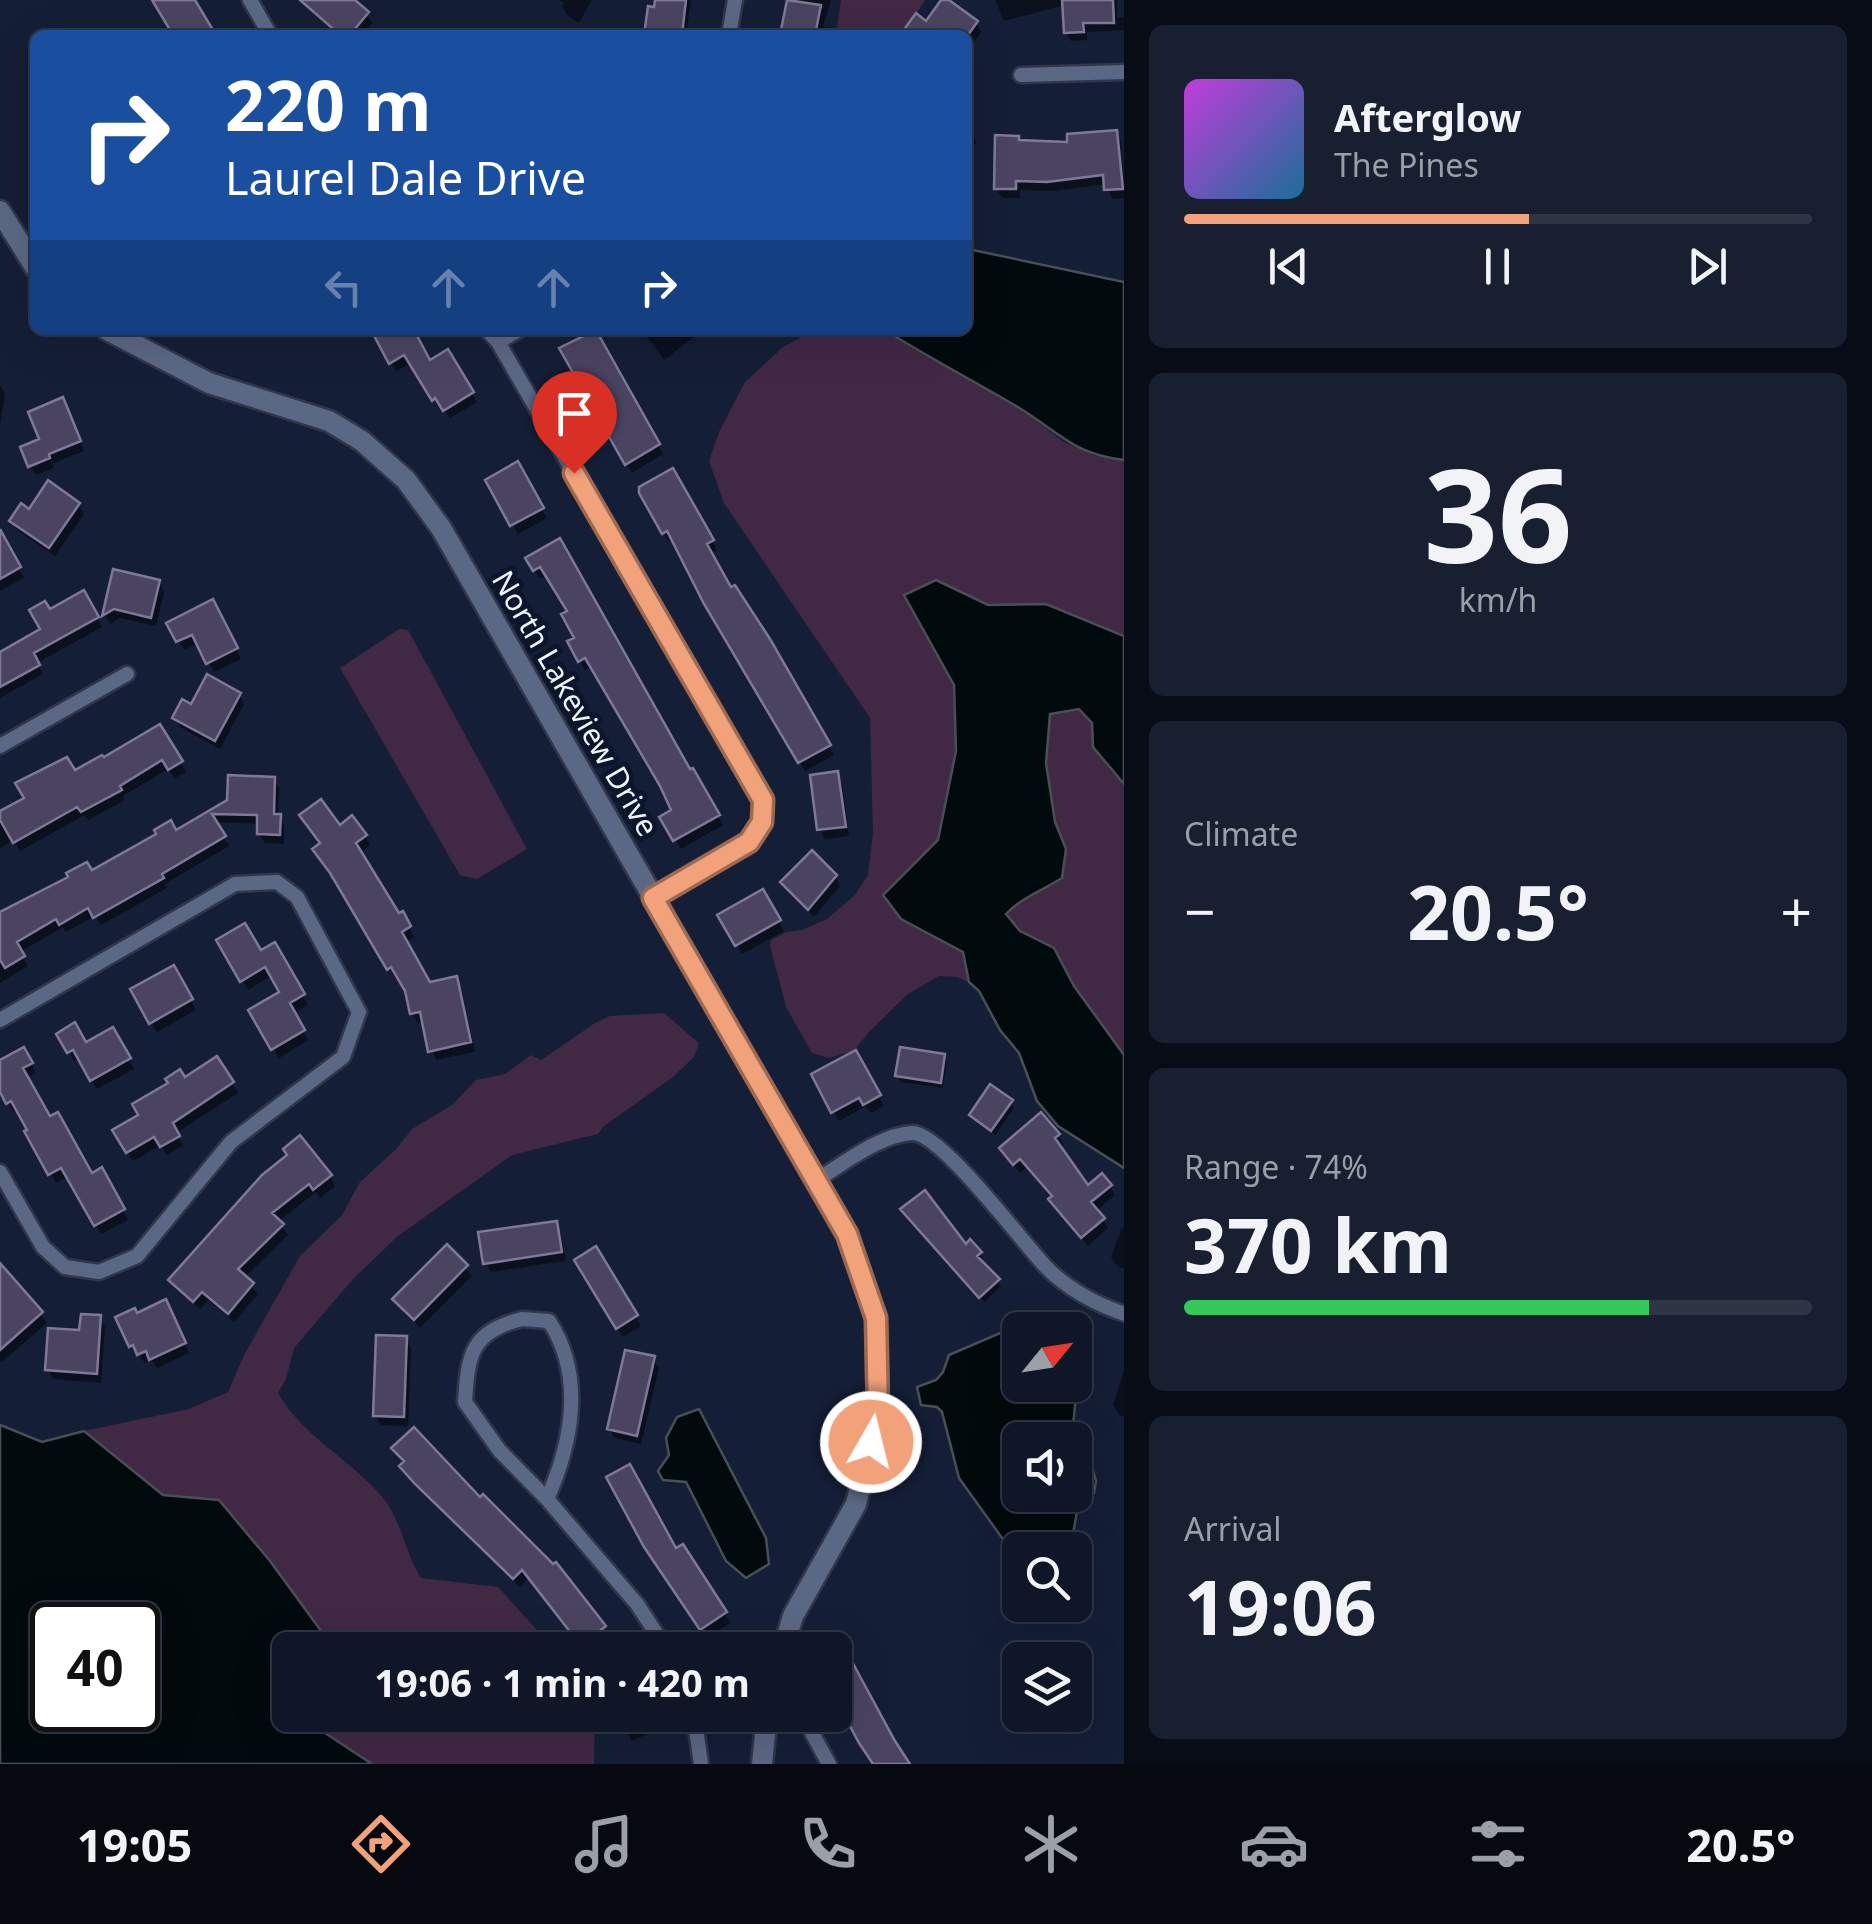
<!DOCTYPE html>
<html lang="en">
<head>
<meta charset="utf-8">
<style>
	body { margin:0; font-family:"Noto Sans",sans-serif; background:#181f30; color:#f1f3f6; height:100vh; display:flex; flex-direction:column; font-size:38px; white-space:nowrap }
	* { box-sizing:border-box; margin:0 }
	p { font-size:32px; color:#9b9fa8 }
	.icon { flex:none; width:55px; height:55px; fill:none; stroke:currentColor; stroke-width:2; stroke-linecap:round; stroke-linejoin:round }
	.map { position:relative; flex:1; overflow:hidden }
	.details { display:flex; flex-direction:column; gap:25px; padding:25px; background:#080c16; width:748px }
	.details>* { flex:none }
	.hud { position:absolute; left:30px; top:30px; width:942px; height:305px; border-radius:15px; box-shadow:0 10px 40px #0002,0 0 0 2px #2f3545; background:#1a4fa0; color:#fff; overflow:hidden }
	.needle { width:65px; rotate:60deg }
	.fabs { position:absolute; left:1002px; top:1312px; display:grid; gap:20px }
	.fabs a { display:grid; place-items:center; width:90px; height:90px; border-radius:15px; background:#0f1628; box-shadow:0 10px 40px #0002,0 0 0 2px #2f3545; font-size:50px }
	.speed { position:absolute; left:30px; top:1602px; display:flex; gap:20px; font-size:50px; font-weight:700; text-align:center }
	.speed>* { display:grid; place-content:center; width:130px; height:130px; border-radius:50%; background:#0f1628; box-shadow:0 10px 40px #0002,0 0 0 2px #2f3545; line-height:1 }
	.speed .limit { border:5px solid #111; border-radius:15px; background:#fff; color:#111 }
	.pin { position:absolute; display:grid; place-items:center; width:85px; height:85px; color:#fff; margin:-102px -42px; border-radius:50% 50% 50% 0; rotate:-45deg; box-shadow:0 0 10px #0007 }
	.pin .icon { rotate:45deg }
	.me { position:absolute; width:110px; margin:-55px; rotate:8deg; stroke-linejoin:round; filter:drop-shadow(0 0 8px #0008) }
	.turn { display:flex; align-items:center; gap:35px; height:210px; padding:0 30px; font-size:45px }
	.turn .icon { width:130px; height:130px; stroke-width:2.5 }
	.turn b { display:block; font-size:70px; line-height:85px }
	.lanes { display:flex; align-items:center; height:95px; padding:0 30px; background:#0003; justify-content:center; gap:50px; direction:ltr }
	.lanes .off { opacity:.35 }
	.big { font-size:75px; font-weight:700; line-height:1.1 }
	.details .widget { flex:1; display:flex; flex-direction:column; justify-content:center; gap:15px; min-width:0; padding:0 35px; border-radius:15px; background:#181f30 }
	.details .dial { align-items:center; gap:0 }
	.dial b { font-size:130px; line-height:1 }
	.song { display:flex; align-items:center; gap:30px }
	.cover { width:120px; height:120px; border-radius:15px; background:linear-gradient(135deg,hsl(290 70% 55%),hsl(200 70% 35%)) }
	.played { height:10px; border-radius:5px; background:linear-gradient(90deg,#f1a27b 55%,#2f3545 55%) }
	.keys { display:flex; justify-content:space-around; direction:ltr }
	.heat { display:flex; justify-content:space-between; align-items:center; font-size:55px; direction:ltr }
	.charge { height:15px; border-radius:8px; background:linear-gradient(90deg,#34c759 74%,#2f3545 0) }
	.trip { position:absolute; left:272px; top:1632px; width:580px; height:100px; border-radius:15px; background:#0f1628; box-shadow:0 10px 40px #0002,0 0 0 2px #2f3545; font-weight:700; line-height:100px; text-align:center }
	.tab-bar { display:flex; height:160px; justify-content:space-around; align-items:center; background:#060910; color:#9b9fa8 }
	.tab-bar .icon { width:70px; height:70px }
	.tab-bar .current { color:#f1a27b }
	.tab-bar b { font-size:45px; color:#f1f3f6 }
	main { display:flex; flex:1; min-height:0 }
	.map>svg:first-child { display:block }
	.green { fill:#412845 }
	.water { fill:#010a0c; stroke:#495055; stroke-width:2.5; fill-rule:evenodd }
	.shadow { fill:#0007 }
	.building { fill:#4a4461; stroke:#7f7898; stroke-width:2.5 }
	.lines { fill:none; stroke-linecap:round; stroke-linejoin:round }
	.street-casing { stroke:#32364a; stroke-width:19 }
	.secondary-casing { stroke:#32364a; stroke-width:25 }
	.street { stroke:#5b6885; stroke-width:14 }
	.secondary { stroke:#5b6885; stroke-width:20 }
	.route-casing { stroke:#9d6950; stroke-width:25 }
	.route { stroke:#f1a27b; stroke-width:18 }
	.labels { text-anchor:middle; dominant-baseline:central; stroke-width:10; stroke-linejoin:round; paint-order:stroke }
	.street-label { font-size:30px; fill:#f0f4ff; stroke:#0b152c }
</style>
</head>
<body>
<main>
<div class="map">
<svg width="1125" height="1764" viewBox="0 0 1125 1764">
	<rect width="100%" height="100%" fill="#141e36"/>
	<!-- green -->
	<path class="green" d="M841,0H925C899,46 883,35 836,35Z
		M815,330H885L1025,412L1062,441L1096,456L1124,460V636L1046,604L988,605L936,580L905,595L954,685L956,751L938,840L883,895L901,919L963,952L969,982L957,977L939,976L908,994L868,1033L854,1051L829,1058L812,1053L786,1007L770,946L771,940L786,932L802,930L827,919L855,895L868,875L873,833L870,718L724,503L709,461L719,432L745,382L783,347Z
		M399,629L408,630L527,849L477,879L460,875L340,668Z
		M1078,709L1092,722L1106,765L1124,784V1055L1074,986L1054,948L1020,931L1005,914L1017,902L1035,895L1066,849L1055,822L1046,763L1050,714Z
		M664,1013L699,1043L694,1057L673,1077L604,1126L598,1134L512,1155L398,1236L353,1279L294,1348L286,1379L278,1393C303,1437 353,1461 384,1499C401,1521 406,1554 421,1578L498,1587L555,1650H335L270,1561L219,1500L163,1495L84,1431L189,1409L228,1392L244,1355L300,1256L342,1215L360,1182L396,1149L412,1129L452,1105L476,1080L505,1074L531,1055L541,1060L595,1023L610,1016Z
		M316,1715H595L594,1764H372L312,1725Z"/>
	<!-- water -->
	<path class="water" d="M968,249L1124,282V460C1074,454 1061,434 1021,409C976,382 929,358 885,330H968Z
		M936,580L988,605L1046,604L1124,636V784L1093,747L1092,723L1079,709L1050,714L1046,763L1055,822L1066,849L1062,878C1043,890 1021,898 1006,914L1020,931L1054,948L1074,986L1124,1055V1168L1058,1126L1037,1101L1019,1053L1000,1030L979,991L969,982L963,952L901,919L883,895L938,840L956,751L954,685L904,595Z
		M1019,1325L1046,1330H1020V1385H1075V1354L1079,1365L1073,1426L1089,1457L1096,1481L1094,1493L1077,1512L1070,1550H1020V1563L959,1478L942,1412L937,1407L921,1405L917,1387L936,1380L943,1372L949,1355ZM1020,1440H1075V1495H1020Z
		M699,1409L766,1538L769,1564L746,1578L726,1561L686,1482L663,1480L658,1471L669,1455L666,1438L677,1417Z
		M0,1425L42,1442L84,1431L163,1495L219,1500L270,1561L335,1650H290V1715H316L313,1725L372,1764H0ZM138,1625V1710H52V1625Z"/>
	<!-- shadow -->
	<path class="shadow" d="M312,0H357L355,3L373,23L363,35H337L314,14L308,5Z
		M559,0H592L579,23L568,16L562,6L564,3Z
		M657,0H691L686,35H647Z
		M789,0H831L823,27L828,28L832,35H782Z
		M944,0L976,23L981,32L968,51V35H908L926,24Z
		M995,0H1117V19L1125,16V30L1087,32V40L1071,41L1066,32L1065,5L1004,21Z
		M968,126L977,143L968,148Z
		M1116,132L1121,142L1125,198L1112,199L1106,184L1054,191L1020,190V198H1002L996,188L1020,143L1070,144Z
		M373,330H411L429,363L447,352L477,402L450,418L442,406L439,408L412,363L396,371Z
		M642,330H703L664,360Z
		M594,332L663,454L632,473L563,349Z
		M0,385L5,394L0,426Z
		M67,409L84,451L52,464L54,468L36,475L30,466L42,440Z
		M517,465L547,518L518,534L488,481Z
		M672,471L717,550L710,554L730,591L768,640L834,755L805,771L706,602L674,540L669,542L641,492Z
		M78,504L84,514L55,556L17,530L12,521L29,512Z
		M4,541L24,578L0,591V543Z
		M559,541L723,825L681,849L663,818L675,811L592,666L585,670L570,643L577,639L570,612L548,575L540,579L528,559Z
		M115,572L159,582L164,592L156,626L120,618L110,624L105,615Z
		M83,594L102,627L37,663L43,674L0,698V654L43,630L49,612Z
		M212,602L241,659L214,672L199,643L184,650L170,624Z
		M239,695L244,704L220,749L180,727L175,718L192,707Z
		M159,727L186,772L175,778L168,769L123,796L125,800L88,820L85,815L20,851L14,840L0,848V814Z
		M837,774L842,783L849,836L825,839L820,830Z
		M273,779L279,788L278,816L284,825V844L265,843L259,834L260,824L214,822L229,846L165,884L167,888L101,925L95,916L66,932L63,927L20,952L28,966L0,983V916L176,833Z
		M340,828L365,836L370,845L360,853L398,916L402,914L414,937L405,942L429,985L456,979L461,988L475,1052L436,1060L424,1021L418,1023L412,1013L407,990L399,975L395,978L339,883Z
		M835,876L840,886L814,917L783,882Z
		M762,892L784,931L742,954L721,916Z
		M219,941L260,954L274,946L308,1005L293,1014L308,1040L279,1058L252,1011L283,993L272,975L248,990Z
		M173,968L196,1010L157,1032L133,990Z
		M112,1030L134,1069L97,1089L80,1058L74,1061L59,1034L85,1045Z
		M23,1050L36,1073L26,1078L49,1120L91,1176L101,1170L128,1220L101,1234L69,1176L56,1183L27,1132L30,1130L19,1109L14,1112L0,1087V1063Z
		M855,1053L884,1106L871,1113L866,1106L839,1121L814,1075Z
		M944,1056L947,1062L943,1088L901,1082L898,1076Z
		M217,1059L238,1093L176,1133L183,1146L167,1155L161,1145L133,1161L116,1131L142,1116L171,1084L184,1080Z
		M1011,1102L1014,1108L995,1135L972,1115Z
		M1040,1115L1058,1135L1064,1145L1059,1149L1088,1188L1110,1186L1115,1195L1096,1211L1108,1228L1088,1246L1027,1167L1020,1173L1002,1149Z
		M330,1176L335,1186L320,1198L316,1192L278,1222L288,1235L244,1278L258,1294L234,1322L208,1300L200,1309L176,1289L171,1280L263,1177Z
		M907,1215L980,1253L983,1259L980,1262L1001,1286L984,1302Z
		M556,1223L561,1233L566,1261L491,1272L485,1263Z
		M1122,1227L1125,1228V1269L1117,1266L1111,1257Z
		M447,1247L472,1276L420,1328L396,1299Z
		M595,1250L641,1326L623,1337L577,1261Z
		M0,1266L47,1323L2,1362L0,1360Z
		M170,1312L189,1353L157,1368L152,1360L145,1363L131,1346L137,1316Z
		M100,1318L105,1327L101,1383L53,1379L48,1370Z
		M405,1338L411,1348L408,1426L381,1425L375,1415Z
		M653,1359L659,1368L641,1444L615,1438L609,1429Z
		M1124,1370H1125V1417L1119,1415L1113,1405Z
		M395,1449L604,1628L609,1637L592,1650H586L529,1577L520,1587L407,1476L402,1467L405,1464Z
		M683,1547L730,1623L707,1638L653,1557Z
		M619,1715H652L658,1729L632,1741Z"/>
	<!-- building -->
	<path class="building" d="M152,0H195L216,35H173Z
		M300,0H355L369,12L350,35H340Z
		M655,0H686L682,35H644L648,6L654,7Z
		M787,0L821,5L815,35H780Z
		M941,0H949L978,21L968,35H900L916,13L926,21Z
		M1062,0H1113L1114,23H1083L1084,32L1064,33Z
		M1117,130L1123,189L1104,190L1103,175L1047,182L1016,181V189H994L995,135L1019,136V140L1067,142V134Z
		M371,330H414L430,360L448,349L474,392L443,411L435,398L432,401L404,355L389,364Z
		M596,330L660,444L625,465L559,348Z
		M63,397L81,441L49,454L50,458L28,467L20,447L39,439L28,412Z
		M518,461L544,508L510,526L485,480Z
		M673,468L714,540L707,544L731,587L735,585L770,639L831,745L798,763L704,604L667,531L662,534L639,493V487Z
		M48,480L80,503L49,548L9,521L21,503L29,509Z
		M0,529L21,567L0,579Z
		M560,538L690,769L693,768L720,815L673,841L659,817L671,810L660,786L585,658L578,662L567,641L574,638L561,614L567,611L540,567L533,571L525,558Z
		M113,569L160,580L151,618L114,609L102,616Z
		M84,590L99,617L34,653L40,665L0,687V652L40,629L29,610L45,601L50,609Z
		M213,599L238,648L206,664L192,635L176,642L166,623Z
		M207,674L241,693L215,741L172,718L182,699L191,704Z
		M160,724L183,761L168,770L162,760L120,786L122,790L81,812L77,807L13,843L0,820V811L24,798L15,783L67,757L75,770L102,755L104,757Z
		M838,771L846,827L817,830L810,775Z
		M228,775L275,777L274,814H281L280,835L257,834V815L212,814L226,836L162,874L164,878L93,918L88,908L59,925L56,919L17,942L25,956L5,968L0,960V912L68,877L66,873L87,862L92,870L156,834L154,830L171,820L176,830L227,800Z
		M321,799L340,825L352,815L367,835L356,843L399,913L403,911L411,926L402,932L430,982L457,976L471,1042L428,1052L420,1012L410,1014L405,991L391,967L387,970L330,873L312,849L320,843L299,815Z
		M812,850L837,875L808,910L780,882Z
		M763,889L781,920L735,946L717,915Z
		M245,923L261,950L275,942L305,994L290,1003L305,1030L271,1050L248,1010L279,992L265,967L240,982L216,940Z
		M174,965L193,999L149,1024L130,989Z
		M75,1022L86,1042L113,1027L131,1058L90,1081L73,1050L67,1053L56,1034Z
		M24,1047L33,1063L23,1068L50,1116L58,1112L92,1173L102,1167L125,1209L94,1226L61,1168L48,1175L24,1131L27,1130L11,1101L6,1104L0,1092V1060Z
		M900,1047L945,1054L941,1083L895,1076Z
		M856,1050L881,1095L863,1105L859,1098L831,1113L811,1074Z
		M217,1056L234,1082L173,1123L180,1136L160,1147L154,1137L126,1153L112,1130L138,1115L132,1104L168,1083L165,1079L180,1069L185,1077Z
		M990,1084L1013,1100L991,1131L969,1115Z
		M1041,1112L1060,1134L1055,1138L1088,1185L1102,1173L1112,1185L1091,1202L1105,1218L1081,1238L1048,1199L1052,1196L1020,1159L1013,1165L999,1148Z
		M300,1135L332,1175L313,1190L309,1184L272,1213L284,1224L238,1269L254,1283L228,1314L202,1292L193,1302L168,1280L262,1175L287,1155L283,1149Z
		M925,1190L966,1244L970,1239L982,1252L977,1256L1000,1279L979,1298L900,1209Z
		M557,1221L562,1252L483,1264L478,1232Z
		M447,1244L468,1265L414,1320L392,1299Z
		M596,1246L638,1315L616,1329L574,1260Z
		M0,1263L43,1312L0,1350Z
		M166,1299L186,1343L149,1360L146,1351L137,1355L133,1345L129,1347L115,1317L135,1308L137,1313Z
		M81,1314L101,1315L97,1374L45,1370L48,1328L79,1330Z
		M376,1335L407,1336L404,1417L373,1416Z
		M625,1350L655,1356L637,1436L607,1429Z
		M414,1427L480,1497L483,1494L553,1564L556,1562L606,1626L581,1646L522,1570L513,1579L415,1484L399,1466L404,1461L391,1448Z
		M630,1464L676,1548L683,1544L727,1612L700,1630L644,1547L606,1477Z
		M849,1656L895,1741L910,1764H873L859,1743L835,1698V1663Z"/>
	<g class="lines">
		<!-- street casing -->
		<g class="street-casing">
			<path id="street" d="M250,0L270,35
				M729,35L735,0
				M1021,75L1125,72
				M487,330L498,342L763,800V822L749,843L653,898
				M498,342L519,330
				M0,746L127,674
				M0,1020L235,884L277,882L297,897L359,1012L343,1057L231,1142L137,1256L99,1272L65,1267L43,1247L0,1172
				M816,1180C844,1164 879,1135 912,1133C941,1132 1022,1242 1046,1267C1066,1288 1097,1305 1125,1314
				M522,1319L549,1321C585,1376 572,1443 547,1499L499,1450L465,1402C468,1354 471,1332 522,1319Z
				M547,1499L637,1604L667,1650
				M694,1715L701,1764
				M812,1733L829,1764"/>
		</g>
		<!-- secondary casing -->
		<g class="secondary-casing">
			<path id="secondary" d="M0,211L35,267
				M107,330L209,383L329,421L362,441L406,480L441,528L847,1235L876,1318L878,1411L856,1504L793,1616L783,1650
				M762,1764L767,1715"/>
		</g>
		<!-- street -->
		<use href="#street" class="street"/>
		<!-- secondary -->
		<use href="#secondary" class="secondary"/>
	</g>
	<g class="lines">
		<!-- route casing -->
		<g class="route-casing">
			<path id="route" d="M574,473L763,800L762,822L749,842L653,898L847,1234L876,1318L878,1412L871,1442"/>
		</g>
		<!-- route -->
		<use href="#route" class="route"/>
	</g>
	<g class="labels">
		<!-- street labels -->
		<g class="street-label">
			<text transform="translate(576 703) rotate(60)">North Lakeview Drive</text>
		</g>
	</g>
</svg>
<div class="fabs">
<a><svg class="needle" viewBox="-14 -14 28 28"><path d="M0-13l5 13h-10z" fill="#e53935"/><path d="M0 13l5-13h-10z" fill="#9b9fa8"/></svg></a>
<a><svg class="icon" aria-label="sound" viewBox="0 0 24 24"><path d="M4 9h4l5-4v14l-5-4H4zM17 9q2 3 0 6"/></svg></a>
<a><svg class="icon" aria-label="search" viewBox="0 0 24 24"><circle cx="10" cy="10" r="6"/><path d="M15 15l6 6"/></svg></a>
<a><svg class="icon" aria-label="layers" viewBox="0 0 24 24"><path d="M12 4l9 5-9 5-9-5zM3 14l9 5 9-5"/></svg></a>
</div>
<div class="speed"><div class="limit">40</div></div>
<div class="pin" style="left:574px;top:473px;background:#d93025"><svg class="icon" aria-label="arrive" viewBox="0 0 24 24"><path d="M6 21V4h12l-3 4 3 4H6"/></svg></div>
<svg class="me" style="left:871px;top:1442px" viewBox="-20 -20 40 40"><circle r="17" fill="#f1a27b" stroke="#fff" stroke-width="3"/><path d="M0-11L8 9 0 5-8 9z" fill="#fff"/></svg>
<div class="trip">19:06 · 1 min · 420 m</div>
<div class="hud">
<div class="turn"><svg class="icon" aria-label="right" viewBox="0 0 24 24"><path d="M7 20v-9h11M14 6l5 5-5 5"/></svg><div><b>220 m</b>Laurel Dale Drive</div></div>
<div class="lanes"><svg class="icon off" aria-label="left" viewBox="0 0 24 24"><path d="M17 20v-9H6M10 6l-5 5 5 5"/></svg><svg class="icon off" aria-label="ahead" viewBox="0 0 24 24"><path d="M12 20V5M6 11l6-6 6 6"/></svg><svg class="icon off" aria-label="ahead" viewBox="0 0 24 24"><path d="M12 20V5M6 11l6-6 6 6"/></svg><svg class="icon" aria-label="right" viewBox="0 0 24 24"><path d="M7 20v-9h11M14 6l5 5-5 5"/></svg></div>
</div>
</div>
<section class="details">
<div class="widget">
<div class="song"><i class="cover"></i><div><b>Afterglow</b><p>The Pines</p></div></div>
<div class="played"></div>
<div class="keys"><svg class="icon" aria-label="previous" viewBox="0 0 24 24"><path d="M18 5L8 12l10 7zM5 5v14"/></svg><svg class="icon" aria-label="pause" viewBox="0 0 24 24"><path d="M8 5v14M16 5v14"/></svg><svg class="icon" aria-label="next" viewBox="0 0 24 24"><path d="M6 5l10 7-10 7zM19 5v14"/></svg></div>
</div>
<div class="widget dial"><b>36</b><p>km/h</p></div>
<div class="widget"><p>Climate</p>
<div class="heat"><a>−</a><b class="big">20.5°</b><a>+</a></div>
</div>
<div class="widget"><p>Range · 74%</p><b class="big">370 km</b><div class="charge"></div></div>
<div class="widget"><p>Arrival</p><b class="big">19:06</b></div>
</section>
</main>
<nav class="tab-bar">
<b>19:05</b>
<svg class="icon current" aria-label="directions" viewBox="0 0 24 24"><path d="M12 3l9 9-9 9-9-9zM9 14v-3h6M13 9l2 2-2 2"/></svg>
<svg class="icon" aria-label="music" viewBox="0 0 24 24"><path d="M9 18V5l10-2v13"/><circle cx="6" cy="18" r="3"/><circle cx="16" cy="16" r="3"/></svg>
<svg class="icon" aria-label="phone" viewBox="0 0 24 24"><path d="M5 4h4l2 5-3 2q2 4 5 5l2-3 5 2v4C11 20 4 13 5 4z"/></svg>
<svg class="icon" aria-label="climate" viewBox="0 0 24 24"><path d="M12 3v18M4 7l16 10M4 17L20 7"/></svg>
<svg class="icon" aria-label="car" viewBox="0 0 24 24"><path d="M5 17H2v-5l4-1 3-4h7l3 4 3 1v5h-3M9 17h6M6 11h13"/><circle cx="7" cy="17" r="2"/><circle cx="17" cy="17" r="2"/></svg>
<svg class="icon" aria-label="filters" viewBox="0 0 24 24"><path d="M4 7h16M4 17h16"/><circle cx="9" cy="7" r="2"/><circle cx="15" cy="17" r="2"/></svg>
<b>20.5°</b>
</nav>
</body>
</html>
